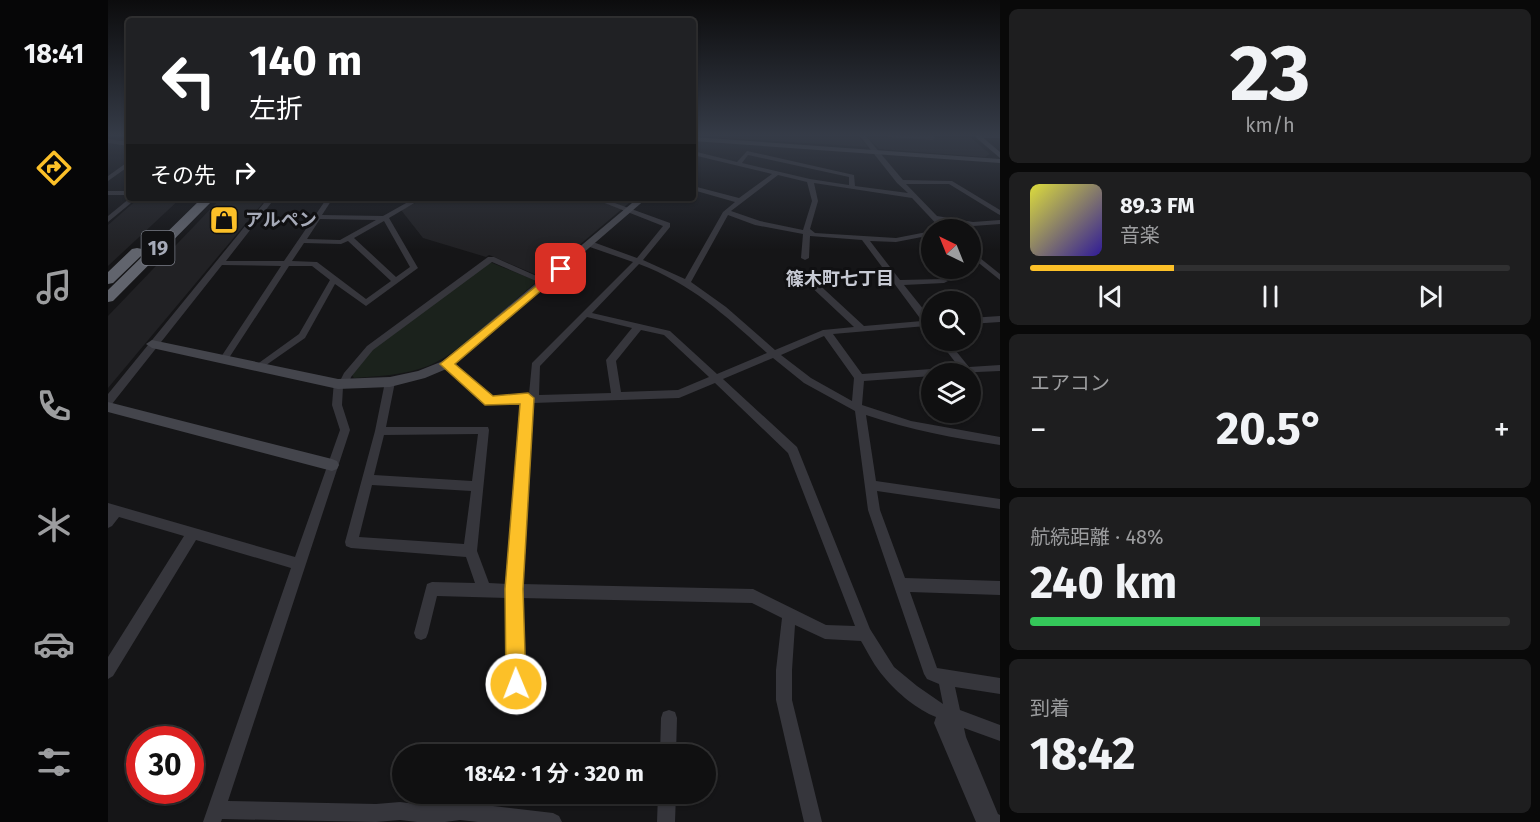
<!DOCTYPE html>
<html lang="ja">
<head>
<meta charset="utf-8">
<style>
	body { margin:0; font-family:"Fira Sans","Noto Sans JP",sans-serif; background:#1e1e1f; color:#f1f3f6; height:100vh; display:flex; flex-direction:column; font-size:22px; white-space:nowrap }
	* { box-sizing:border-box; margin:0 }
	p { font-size:20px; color:#9c9d9f }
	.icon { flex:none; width:33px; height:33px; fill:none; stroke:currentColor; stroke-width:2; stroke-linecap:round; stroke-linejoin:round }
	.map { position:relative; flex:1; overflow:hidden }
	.details { display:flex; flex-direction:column; gap:9px; padding:9px; background:#090909; width:540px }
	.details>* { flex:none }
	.top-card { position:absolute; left:18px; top:18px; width:570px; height:183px; border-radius:6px; box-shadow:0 2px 4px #0004,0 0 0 2px #303031; background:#202124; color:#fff; overflow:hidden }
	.needle { width:39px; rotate:317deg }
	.tools { position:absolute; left:813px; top:219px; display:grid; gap:12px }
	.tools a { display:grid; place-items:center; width:60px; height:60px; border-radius:50%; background:#101011; box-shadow:0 2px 4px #0004,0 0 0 2px #303031; font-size:30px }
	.speed { position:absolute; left:18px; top:726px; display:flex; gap:12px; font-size:30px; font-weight:700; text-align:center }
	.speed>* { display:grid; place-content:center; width:78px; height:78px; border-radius:50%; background:#101011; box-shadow:0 2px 4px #0004,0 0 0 2px #303031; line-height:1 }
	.speed .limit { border:9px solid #d22; background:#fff; color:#111 }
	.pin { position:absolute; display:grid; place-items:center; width:51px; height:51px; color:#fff; margin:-26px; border-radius:12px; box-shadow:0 3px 9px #0006 }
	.me { position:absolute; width:66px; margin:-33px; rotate:359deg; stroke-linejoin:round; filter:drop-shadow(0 0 4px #0008) }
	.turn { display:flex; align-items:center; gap:21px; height:126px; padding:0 24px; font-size:27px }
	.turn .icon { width:78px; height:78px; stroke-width:2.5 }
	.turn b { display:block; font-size:42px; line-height:51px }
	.then { display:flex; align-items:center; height:57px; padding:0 24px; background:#0003; gap:12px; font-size:22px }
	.big { font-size:45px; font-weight:700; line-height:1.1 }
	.details .widget { flex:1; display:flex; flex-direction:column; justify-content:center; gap:9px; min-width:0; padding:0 21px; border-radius:9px; background:#1e1e1f }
	.details .dial { align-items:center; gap:0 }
	.dial b { font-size:78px; line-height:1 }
	.song { display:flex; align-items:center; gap:18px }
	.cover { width:72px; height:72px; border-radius:9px; background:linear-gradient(135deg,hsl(60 70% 55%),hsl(250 70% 35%)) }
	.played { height:6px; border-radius:3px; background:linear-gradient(90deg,#fcc028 30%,#303031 30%) }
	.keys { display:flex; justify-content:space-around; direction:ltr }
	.heat { display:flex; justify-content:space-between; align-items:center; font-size:33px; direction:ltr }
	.charge { height:9px; border-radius:4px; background:linear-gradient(90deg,#34c759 48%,#303031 0) }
	.trip { position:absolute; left:284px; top:744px; width:324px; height:60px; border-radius:30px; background:#101011; box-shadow:0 2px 4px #0004,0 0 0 2px #303031; font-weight:700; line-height:60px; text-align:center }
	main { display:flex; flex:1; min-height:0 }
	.menu { display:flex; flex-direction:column; width:108px; justify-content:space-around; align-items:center; background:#060607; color:#9c9d9f }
	.menu .icon { width:42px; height:42px }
	.menu .selected { color:#fcc028 }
	.menu b { font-size:27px; color:#f1f3f6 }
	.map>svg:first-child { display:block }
	.built { fill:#212124 }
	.green { fill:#1b221c }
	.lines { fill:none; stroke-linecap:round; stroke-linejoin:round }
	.street { fill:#36363c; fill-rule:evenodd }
	.secondary { fill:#44454c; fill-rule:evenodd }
	.highway { fill:#61646d; fill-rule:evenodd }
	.route { fill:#fcc028; stroke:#a47d1a; stroke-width:1.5 }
	.labels { text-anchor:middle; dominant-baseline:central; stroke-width:6; stroke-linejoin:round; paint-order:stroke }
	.far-poi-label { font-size:18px; font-weight:bold; fill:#a6aab8; stroke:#101012; text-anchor:start }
	.far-neighbourhood-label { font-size:18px; font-weight:bold; fill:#c7cad4; stroke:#101012 }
	.shield { fill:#101012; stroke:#797c86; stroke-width:1.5 }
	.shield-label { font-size:20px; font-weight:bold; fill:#a6aab8 }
</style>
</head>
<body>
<main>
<nav class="menu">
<b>18:41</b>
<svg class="icon selected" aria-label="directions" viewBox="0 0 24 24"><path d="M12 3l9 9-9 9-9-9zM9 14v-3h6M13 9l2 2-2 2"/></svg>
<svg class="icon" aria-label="music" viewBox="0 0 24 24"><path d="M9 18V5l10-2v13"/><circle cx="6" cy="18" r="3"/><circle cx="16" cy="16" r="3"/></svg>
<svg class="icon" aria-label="phone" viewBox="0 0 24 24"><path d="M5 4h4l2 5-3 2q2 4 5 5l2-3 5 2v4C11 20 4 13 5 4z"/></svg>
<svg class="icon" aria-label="climate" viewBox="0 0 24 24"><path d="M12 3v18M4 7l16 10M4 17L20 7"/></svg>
<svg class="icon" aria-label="car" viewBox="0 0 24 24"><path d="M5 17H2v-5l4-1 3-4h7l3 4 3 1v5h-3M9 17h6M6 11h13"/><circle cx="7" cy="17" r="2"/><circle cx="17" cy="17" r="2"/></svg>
<svg class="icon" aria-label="filters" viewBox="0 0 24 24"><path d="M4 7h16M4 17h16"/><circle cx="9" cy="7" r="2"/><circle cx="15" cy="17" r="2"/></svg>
</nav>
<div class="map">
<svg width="892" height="822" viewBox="0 0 892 822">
	<rect width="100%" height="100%" fill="#151517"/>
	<!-- built -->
	<path class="built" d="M585,135H749L760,147L585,136Z
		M757,135L826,139L823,135H860L882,154L877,157L771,149Z
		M31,198H73L0,266V225Z
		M113,198H159L0,388V316Z
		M317,198H527L436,275L431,276L381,255L378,257L315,238L293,210Z"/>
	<!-- green -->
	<path class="green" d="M382,262L426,280L427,283C397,308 356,351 320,366C296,375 272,376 246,378L244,375L264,350Z"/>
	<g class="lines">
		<!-- street -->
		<path class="street" d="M751,135H757L795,180L844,181L892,210V215L890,214L841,184H798L829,216L865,222L892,220V224L865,226L834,221L841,230H834L804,198L706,183L710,201L702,229L707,233L788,238L824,231V235L788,242L762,241L792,280L836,279L840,281L836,283L796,285L824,320V330L818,326L725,334L754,374L851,367L830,340H839L861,367L892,365V371L824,374V376L756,381L754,405L803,421L892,437V445C846,438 802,430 758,415L768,481L892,499V509L769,491L772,510L797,578L892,581V595L802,592L829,668L892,678V694L847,687L852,710L892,725V741L856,728L858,737L890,814L892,815V822H868L826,723L828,717C810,710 789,693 776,677C767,667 760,653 753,641L717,639L687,625L684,670V700L714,822H696L668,700V670L674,618L644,603L413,598L417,708L415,714L409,716L403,714L401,708L399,598L329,596L320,633L318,638L313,640L308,638L306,633L319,584L324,582L367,583L358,557L243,548L238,546L237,542L267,431L277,382L282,378L287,382L278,427H380L381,430L369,551L381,583L400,584L414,404H378L336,366L334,364L336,362H342L384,397L421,394L424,363L525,262L479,246V242H485L529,258L555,226L484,198H493L562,223V227L535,260L577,279L615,212L627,202L585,190V186L631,198L664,174L585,155V151L629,162L639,151L746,175L747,186L800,193L789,183ZM640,155L741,177V185L702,179L634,163ZM670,175L699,182L704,201L695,230L652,221L623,211ZM620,215L647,225L695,234L693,258L697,260L701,258L702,236L754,240L814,321L756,326L704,278H701L697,280L698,282L746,327L715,330L667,350L618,307L583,282ZM531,264C584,284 618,316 659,353L609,374L562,331L484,313ZM479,317L524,328L498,360L503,393L431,395L432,366ZM533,330L556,335L601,377L570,390L513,392L508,361ZM716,336L746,378L744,401L703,378L673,355ZM665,358L696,383L747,411L760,510L816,674L819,679L831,684L835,704L809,686L786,667L762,629L689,447L615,379ZM607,383L680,453L747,626L718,625L645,589L413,584L425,403L571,398ZM370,434L364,481L266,475L276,435ZM264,485L363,491L356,544L251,537Z
			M778,135H824L827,138L824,140L781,137Z
			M872,135H892V138H874L872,137Z
			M0,139L21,142V146L0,143Z
			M21,161V166L0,181V176Z
			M0,191H21V195H0Z
			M22,198H29L0,222V216Z
			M160,198H167L118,261H176L219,198H225L214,215L275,216L307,198H315L281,218L310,268L258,306L227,284L197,338L151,370L146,367L148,365L191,334L222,280L204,266H181L119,361H113L111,359L113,357L173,266L114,265L4,404L0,405V394ZM212,219L268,220L232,240L199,239ZM276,221L302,267L288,277L246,238ZM240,241L283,281L258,299L209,262L184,261L196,243L233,244Z
			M862,250L892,274V280L862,256Z
			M380,257H386L442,282L441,284H435L384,262L265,350L243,377L240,387H235L234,405L242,430L120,801L268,804L292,802L324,806L352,802L445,813L451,816L454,822H370L352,820L337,822H309L292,820L268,822L114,819L113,822H95L183,568L88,540L5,676L0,679V657L76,536L11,517L4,526L0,528V503L187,557L232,430L224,405L226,381H232L236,373L259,346Z
			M892,316V322L862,324V318Z
			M561,710L567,712L569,718L568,754H552L553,718L555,712Z
			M550,794H568L567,822H549Z"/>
		<!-- secondary -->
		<path class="secondary" d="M865,135H872L892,152V158Z
			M585,137L892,159V163L585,141Z
			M530,198H539L343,367L317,378L282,387L230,389L44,348L38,344L44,340L230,379L282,377L310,371L335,361Z
			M0,402L224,459L229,461L231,465L229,469L224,471L0,412Z"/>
		<!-- highway -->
		<path class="highway" d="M94,198H107L5,301L0,302V290Z
			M29,248L34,249L36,252L34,255L5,283L0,284V272L24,249Z"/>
	</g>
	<!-- sky -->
	<linearGradient id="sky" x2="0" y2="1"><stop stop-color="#0c0c0d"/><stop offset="0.54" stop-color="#353b47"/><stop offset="1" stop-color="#353b47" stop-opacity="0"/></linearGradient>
	<rect width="892" height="250" fill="url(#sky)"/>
	<!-- route -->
	<path class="route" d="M453,266L458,269L456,271L347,364L385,396L420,393L426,398L415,589L418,684L415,692L408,694L401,692L398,684L397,589L412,404L377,405L332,364Z"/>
	<!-- icons -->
	<defs>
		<g id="shop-square" transform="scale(1.5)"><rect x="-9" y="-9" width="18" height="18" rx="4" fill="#fcc028" stroke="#101012"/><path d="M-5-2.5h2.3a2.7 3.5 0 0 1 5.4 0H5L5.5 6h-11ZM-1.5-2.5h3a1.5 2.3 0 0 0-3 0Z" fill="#111"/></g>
	</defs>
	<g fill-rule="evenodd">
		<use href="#shop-square" x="116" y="220"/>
	</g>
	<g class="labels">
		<!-- far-poi labels -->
		<g class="far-poi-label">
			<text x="137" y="220">アルペン</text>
		</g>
		<!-- far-neighbourhood labels -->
		<g class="far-neighbourhood-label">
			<text x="732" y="279">篠木町七丁目</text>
		</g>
		<!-- shield labels -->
		<rect class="shield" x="33.5" y="231" width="33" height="34" rx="4.5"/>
		<g class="shield-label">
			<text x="50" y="248">19</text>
		</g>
	</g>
</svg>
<div class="tools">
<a><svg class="needle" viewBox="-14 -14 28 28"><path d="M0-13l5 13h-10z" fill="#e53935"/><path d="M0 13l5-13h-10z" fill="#9c9d9f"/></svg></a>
<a><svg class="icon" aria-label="search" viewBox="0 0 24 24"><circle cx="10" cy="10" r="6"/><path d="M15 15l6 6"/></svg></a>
<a><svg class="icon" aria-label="layers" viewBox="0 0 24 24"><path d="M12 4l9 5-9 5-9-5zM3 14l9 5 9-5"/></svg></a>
</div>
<div class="speed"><div class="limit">30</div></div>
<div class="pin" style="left:453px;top:269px;background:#d93025"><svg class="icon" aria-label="arrive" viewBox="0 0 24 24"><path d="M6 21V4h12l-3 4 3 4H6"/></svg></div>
<svg class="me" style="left:408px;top:684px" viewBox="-20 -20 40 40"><circle r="17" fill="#fcc028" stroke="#fff" stroke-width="3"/><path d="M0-11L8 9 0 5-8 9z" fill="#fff"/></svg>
<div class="trip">18:42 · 1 分 · 320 m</div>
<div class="top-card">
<div class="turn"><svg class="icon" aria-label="left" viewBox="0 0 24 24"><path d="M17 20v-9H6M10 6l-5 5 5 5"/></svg><div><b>140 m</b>左折</div></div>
<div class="then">その先<svg class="icon" aria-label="right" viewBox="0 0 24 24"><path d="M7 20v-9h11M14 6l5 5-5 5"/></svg></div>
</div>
</div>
<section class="details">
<div class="widget dial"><b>23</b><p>km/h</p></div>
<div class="widget">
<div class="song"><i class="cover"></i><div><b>89.3 FM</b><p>音楽</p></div></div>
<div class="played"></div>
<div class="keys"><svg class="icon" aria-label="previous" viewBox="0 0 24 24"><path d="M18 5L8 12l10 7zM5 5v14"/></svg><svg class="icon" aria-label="pause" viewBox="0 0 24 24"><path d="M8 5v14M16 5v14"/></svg><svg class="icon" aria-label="next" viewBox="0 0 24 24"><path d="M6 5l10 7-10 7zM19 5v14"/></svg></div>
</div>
<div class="widget"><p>エアコン</p>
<div class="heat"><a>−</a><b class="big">20.5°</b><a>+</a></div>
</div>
<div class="widget"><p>航続距離 · 48%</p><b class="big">240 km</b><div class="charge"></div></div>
<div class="widget"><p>到着</p><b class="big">18:42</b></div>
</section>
</main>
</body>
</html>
